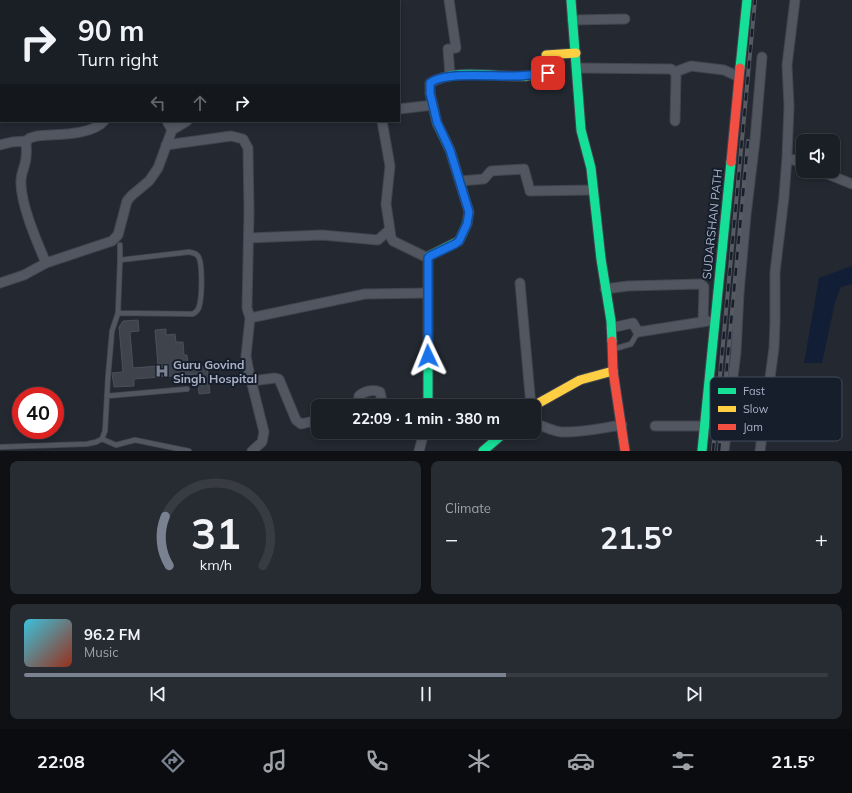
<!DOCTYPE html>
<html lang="en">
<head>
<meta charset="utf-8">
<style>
	body { margin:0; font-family:Mulish,sans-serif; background:#272b32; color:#f1f3f6; height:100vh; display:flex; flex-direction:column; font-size:15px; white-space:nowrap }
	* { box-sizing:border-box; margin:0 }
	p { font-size:13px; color:#9fa2a7 }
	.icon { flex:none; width:22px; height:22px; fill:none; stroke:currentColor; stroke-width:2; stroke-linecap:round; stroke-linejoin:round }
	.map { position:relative; height:451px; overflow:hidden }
	.sheet { display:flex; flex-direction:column; gap:10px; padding:10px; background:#0e1014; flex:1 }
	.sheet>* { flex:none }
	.hud { position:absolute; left:0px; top:0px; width:400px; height:122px; box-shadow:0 2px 6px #0003,0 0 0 1px #383c42; background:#1a1e25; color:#f1f3f6; overflow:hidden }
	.tools { position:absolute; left:796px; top:134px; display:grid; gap:8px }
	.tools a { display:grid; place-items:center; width:44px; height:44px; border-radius:8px; background:#1a1e25; box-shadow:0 2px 6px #0003,0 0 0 1px #383c42; font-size:20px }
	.speed { position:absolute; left:12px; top:387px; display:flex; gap:8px; font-size:20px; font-weight:700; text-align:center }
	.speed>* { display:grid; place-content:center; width:52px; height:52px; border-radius:50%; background:#1a1e25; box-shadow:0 2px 6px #0003,0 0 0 1px #383c42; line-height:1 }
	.speed .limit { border:6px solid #d22; background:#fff; color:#111 }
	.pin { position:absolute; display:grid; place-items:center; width:34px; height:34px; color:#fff; margin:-17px; border-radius:8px; box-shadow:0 2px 6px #0006 }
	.me { position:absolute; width:44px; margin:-22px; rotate:358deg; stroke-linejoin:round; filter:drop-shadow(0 0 3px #0008) }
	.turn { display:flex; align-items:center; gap:14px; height:84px; padding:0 12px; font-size:18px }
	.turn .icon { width:52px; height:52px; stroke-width:2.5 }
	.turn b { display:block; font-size:28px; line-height:34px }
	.lanes { display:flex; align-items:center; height:38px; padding:0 12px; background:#0003; justify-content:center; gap:20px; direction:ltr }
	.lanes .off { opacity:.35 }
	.big { font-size:30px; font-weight:700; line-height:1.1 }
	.sheet .widget { flex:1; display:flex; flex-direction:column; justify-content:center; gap:6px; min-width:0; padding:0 14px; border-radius:8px; background:#272b32 }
	.sheet .dial { align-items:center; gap:0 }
	.dial svg { height:104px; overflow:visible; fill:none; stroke:#383c42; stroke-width:7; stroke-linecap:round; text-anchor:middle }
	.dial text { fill:#f1f3f6; stroke:none }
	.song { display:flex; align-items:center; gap:12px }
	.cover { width:48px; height:48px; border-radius:6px; background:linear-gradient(135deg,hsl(190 70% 55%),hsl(10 70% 35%)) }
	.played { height:4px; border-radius:2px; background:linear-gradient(90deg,#7a8291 60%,#383c42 60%) }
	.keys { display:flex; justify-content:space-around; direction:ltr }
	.heat { display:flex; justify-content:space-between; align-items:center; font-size:22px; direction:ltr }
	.sheet .tiles { flex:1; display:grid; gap:10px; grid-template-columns:1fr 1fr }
	.widget:last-child { grid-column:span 2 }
	.trip { position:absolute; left:311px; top:399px; width:230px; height:40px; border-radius:8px; background:#1a1e25; box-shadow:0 2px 6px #0003,0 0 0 1px #383c42; font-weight:700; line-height:40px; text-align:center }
	.tabs { display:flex; height:64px; justify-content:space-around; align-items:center; background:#0a0c0f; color:#9fa2a7 }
	.tabs .icon { width:28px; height:28px }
	.tabs .selected { color:#7a8291 }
	.tabs b { font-size:18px; color:#f1f3f6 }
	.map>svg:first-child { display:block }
	.water { fill:#121e35 }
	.building { fill:#3e434c; stroke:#4a4f5a }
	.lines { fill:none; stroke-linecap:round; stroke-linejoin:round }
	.lane-casing { stroke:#40454e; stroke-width:6 }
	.street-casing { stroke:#40454e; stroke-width:11 }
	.fast-casing { stroke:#40454e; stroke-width:11 }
	.slow-casing { stroke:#40454e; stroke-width:11 }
	.jam-casing { stroke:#40454e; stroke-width:11 }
	.lane { stroke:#525660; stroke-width:4.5 }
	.street { stroke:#525660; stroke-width:9 }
	.fast { stroke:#16e098; stroke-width:9 }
	.slow { stroke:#ffcf43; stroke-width:9 }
	.jam { stroke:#f24e42; stroke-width:9 }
	.rail-casing { stroke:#565a63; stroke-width:4 }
	.rail { stroke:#161e2c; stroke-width:2.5; stroke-dasharray:8; stroke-linecap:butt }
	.route-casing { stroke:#114b97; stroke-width:10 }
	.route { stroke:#1a73e8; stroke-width:7 }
	.labels { text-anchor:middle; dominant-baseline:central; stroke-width:4; stroke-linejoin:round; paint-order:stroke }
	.street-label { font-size:12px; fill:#a9b2c5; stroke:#161e2c }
	.poi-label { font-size:12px; font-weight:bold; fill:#a9b2c5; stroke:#161e2c; text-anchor:start }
	.key { fill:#161e2c; stroke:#424a5a; stroke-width:1 }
	.key-label { font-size:11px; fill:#a9b2c5 }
</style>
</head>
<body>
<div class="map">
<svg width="852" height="451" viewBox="0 0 852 451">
	<rect width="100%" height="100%" fill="#232831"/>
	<!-- water -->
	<path class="water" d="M852,266V284L841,287L835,302L822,363H804L819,278Z"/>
	<!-- building -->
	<path class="building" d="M138,320L139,331L130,332L133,368L158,366L155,330L166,329V335L175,334L176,342H183L184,355H187L188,364L199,363V367L207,366L210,393L199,394L197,374L134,379V386L114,387L112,373L123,372L119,327L123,321Z"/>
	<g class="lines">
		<!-- lane casing -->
		<g class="lane-casing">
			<path id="lane" d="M120,245V260
				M614,349L631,344L638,332
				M107,396L187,389
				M102,439L116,445L135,440L189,451
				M0,447L87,444L96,442L102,439L105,431L108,377L112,331L118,313L120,260L189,252C193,253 196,253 198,256C203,263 202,298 199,307C198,311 196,312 193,314L118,313"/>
		</g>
		<!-- street casing -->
		<g class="street-casing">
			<path id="street" d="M39,0V1
				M64,0L65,1
				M165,0L166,1
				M282,0L286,1
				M363,0V1
				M449,0L456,48L448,49L450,76
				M10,1L18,0
				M301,1L323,0
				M0,2H1
				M572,20L625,19
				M0,36H1
				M0,59H1
				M578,68L671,69L675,72L676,76L675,121
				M675,72L691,66L724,70L739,77
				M399,109L433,105
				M167,121L172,130
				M382,121L390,166L386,204L391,237L393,241L428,258
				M0,145L12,142L26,141
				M166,145L231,136L243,139L248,148L249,212L247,308L250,318L246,356L249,372L264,432L262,442L252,451
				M787,157L803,164
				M820,171L852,184
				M460,181L484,179L491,171L524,169L530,191L593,190
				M249,238L322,235L378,240L389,230
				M46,263C37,242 20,203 21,181C21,172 26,165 26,157C27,152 26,146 26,141L30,138L37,136C56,134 91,136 104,121
				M0,283L24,275L46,263L112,241L118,235L127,201L131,196L149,181L158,168L172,130L187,121
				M520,283L531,406
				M605,289L628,286L701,284L704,287L703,322
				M250,318L365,294L428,293
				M611,328L633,323L638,332L708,321
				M251,381L275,378L279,379L296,420L301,424L318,420
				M359,406V396C364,391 373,389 380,392L383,406
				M534,423C543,426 552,431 561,432C581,433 602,428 622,425
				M655,426H705
				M419,451L424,432
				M724,451L736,352L739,293L746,215L755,140L762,57
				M760,451L774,348L775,321V272L784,197L787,157L789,106L787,65L795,0"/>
		</g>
		<!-- fast casing -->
		<g class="fast-casing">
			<path id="fast" d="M571,0L581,130L591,168L601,259L611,321L612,341
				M740,68L747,0
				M428,406V258L429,256L459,241L467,224L469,212L450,150L437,123L430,93V83C458,67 495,78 526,76
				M483,451L505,432
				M702,451L731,162"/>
		</g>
		<!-- slow casing -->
		<g class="slow-casing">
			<path id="slow" d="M526,76L548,73L546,55L576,53
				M534,407L537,404L580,380L613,371"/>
		</g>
		<!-- jam casing -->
		<g class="jam-casing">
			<path id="jam" d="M731,162L740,68
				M612,341L613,371L625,451"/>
		</g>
		<!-- lane -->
		<use href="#lane" class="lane"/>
		<!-- street -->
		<use href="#street" class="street"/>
		<!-- fast -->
		<use href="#fast" class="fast"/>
		<!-- slow -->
		<use href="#slow" class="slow"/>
		<!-- jam -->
		<use href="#jam" class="jam"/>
		<!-- rail casing -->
		<g class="rail-casing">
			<path id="rail" d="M713,451L755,0
				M719,451L748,141"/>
		</g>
		<!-- rail -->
		<use href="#rail" class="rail"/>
	</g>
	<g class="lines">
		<!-- route casing -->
		<g class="route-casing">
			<path id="route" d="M428,356V258L430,256L455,244L459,241L467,224L469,212L450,150L437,122L430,93V83C445,71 496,77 516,76C527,76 537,74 548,73"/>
		</g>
		<!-- route -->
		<use href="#route" class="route"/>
	</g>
	<!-- icons -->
	<defs>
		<g id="hospital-bare" transform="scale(1.08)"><path d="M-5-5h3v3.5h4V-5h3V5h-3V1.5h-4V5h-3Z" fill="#7a8291" stroke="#161e2c" stroke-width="2.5" paint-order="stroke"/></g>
	</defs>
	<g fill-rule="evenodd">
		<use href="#hospital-bare" x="162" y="371"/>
	</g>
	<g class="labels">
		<!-- street labels -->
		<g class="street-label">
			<text transform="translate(712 224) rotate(-84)">SUDARSHAN PATH</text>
		</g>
		<!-- poi labels -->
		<g class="poi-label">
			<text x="173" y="364">Guru Govind<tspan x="173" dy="14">Singh Hospital</tspan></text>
		</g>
	</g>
	<!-- legend -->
	<rect x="710" y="377" width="132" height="64" rx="6" class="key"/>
	<rect x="718" y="388" width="18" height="6" fill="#16e098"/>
	<rect x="718" y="406" width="18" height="6" fill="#ffcf43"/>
	<rect x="718" y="424" width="18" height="6" fill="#f24e42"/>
	<g class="key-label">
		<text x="743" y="395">Fast</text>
		<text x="743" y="413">Slow</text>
		<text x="743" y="431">Jam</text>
	</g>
</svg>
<div class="tools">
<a><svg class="icon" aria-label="sound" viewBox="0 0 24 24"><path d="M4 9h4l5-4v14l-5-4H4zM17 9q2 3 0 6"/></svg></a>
</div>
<div class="speed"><div class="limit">40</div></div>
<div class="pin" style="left:548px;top:73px;background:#d93025"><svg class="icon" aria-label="arrive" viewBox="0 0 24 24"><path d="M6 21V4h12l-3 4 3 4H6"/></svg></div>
<svg class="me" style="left:428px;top:356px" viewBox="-20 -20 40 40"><path d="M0-17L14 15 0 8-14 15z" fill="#1a73e8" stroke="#fff" stroke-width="4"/></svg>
<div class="trip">22:09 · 1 min · 380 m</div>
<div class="hud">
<div class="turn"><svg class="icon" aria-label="right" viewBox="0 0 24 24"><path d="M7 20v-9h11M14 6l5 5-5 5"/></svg><div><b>90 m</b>Turn right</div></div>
<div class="lanes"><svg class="icon off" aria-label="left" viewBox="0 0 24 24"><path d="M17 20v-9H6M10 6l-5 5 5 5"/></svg><svg class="icon off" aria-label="ahead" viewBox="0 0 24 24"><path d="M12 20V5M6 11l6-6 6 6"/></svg><svg class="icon" aria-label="right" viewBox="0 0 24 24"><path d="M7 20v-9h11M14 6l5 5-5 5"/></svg></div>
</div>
</div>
<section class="sheet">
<div class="tiles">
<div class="widget dial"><svg viewBox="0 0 100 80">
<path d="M14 69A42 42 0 1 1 86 69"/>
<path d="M14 69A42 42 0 0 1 11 31" stroke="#7a8291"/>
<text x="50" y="56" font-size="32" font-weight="700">31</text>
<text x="50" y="72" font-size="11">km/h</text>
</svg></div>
<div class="widget"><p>Climate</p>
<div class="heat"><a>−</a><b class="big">21.5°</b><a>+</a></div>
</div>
<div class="widget">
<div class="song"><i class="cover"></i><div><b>96.2 FM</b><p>Music</p></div></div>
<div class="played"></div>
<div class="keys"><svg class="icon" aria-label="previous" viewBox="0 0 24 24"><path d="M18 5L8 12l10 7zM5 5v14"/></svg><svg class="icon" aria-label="pause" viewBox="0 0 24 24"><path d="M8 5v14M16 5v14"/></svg><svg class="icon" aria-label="next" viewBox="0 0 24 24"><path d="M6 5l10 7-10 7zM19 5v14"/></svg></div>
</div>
</div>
</section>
<nav class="tabs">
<b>22:08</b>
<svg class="icon selected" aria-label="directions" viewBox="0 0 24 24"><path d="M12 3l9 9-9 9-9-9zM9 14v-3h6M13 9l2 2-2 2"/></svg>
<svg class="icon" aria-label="music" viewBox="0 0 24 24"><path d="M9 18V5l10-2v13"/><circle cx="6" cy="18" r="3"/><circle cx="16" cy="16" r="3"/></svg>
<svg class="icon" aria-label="phone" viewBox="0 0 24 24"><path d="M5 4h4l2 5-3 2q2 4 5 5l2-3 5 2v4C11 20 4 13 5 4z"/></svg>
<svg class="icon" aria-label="climate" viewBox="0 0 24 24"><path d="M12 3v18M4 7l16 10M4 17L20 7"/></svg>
<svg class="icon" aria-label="car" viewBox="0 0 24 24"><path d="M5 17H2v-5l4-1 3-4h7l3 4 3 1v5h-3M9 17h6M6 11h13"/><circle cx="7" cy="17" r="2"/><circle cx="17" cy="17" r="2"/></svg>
<svg class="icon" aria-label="filters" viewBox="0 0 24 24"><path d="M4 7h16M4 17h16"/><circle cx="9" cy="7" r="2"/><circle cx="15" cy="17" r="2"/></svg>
<b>21.5°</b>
</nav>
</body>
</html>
